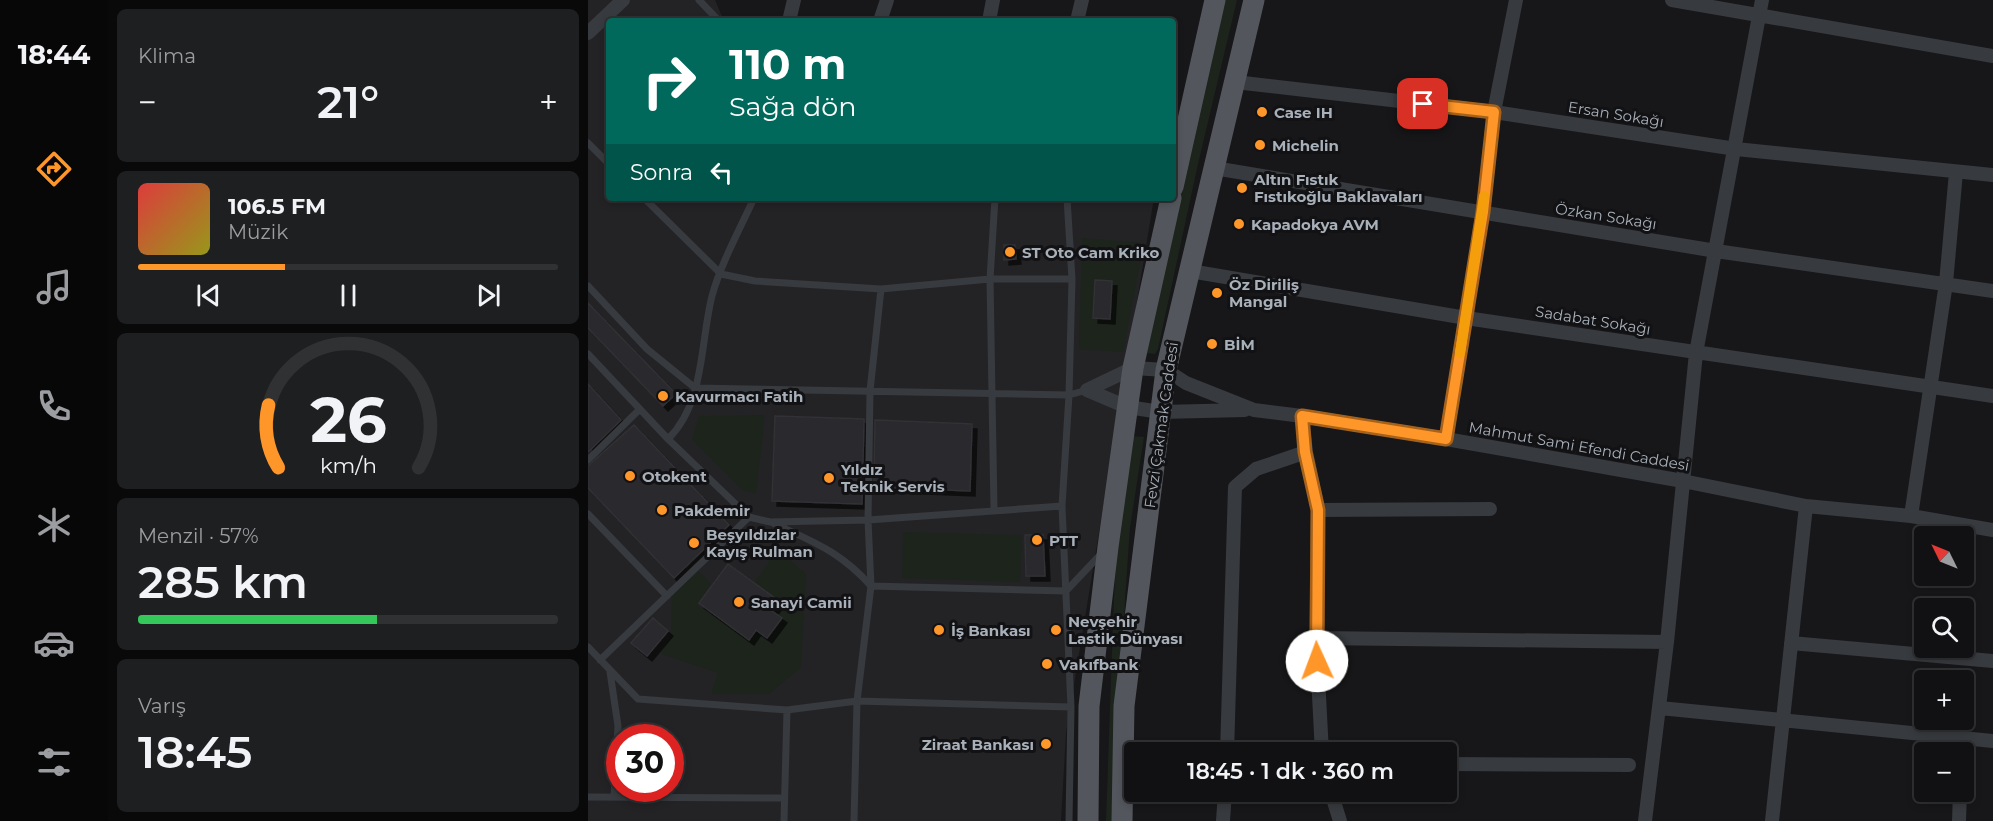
<!DOCTYPE html>
<html lang="tr">
<head>
<meta charset="utf-8">
<style>
	body { margin:0; font-family:Montserrat,sans-serif; background:#1e1f21; color:#f1f3f6; height:100vh; display:flex; flex-direction:column; font-size:22px; white-space:nowrap }
	* { box-sizing:border-box; margin:0 }
	p { font-size:20px; color:#9c9da0 }
	.icon { flex:none; width:33px; height:33px; fill:none; stroke:currentColor; stroke-width:2; stroke-linecap:round; stroke-linejoin:round }
	.map { position:relative; flex:1; overflow:hidden }
	.details { display:flex; flex-direction:column; gap:9px; padding:9px; background:#09090a; width:480px }
	.details>* { flex:none }
	.banner { position:absolute; left:18px; top:18px; width:570px; height:183px; border-radius:6px; box-shadow:0 3px 9px #0003,0 0 0 2px #303133; background:#00695c; color:#fff; overflow:hidden }
	.needle { width:39px; rotate:313deg }
	.fabs { position:absolute; left:1326px; top:526px; display:grid; gap:12px }
	.fabs a { display:grid; place-items:center; width:60px; height:60px; border-radius:6px; background:#111113; box-shadow:0 3px 9px #0003,0 0 0 2px #303133; font-size:30px }
	.speed { position:absolute; left:18px; top:724px; display:flex; gap:12px; font-size:30px; font-weight:700; text-align:center }
	.speed>* { display:grid; place-content:center; width:78px; height:78px; border-radius:50%; background:#111113; box-shadow:0 3px 9px #0003,0 0 0 2px #303133; line-height:1 }
	.speed .limit { border:9px solid #d22; background:#fff; color:#111 }
	.pin { position:absolute; display:grid; place-items:center; width:51px; height:51px; color:#fff; margin:-26px; border-radius:12px; box-shadow:0 3px 9px #0006 }
	.me { position:absolute; width:66px; margin:-33px; rotate:358deg; stroke-linejoin:round; filter:drop-shadow(0 0 4px #0008) }
	.turn { display:flex; align-items:center; gap:21px; height:126px; padding:0 24px; font-size:27px }
	.turn .icon { width:78px; height:78px; stroke-width:2.5 }
	.turn b { display:block; font-size:42px; line-height:51px }
	.then { display:flex; align-items:center; height:57px; padding:0 24px; background:#0003; gap:12px; font-size:22px }
	.big { font-size:45px; font-weight:600; line-height:1.1 }
	.details .tile { flex:1; display:flex; flex-direction:column; justify-content:center; gap:9px; min-width:0; padding:0 21px; border-radius:9px; background:#1e1f21 }
	.details .dial { align-items:center; gap:0 }
	.dial svg { height:156px; overflow:visible; fill:none; stroke:#303133; stroke-width:7; stroke-linecap:round; text-anchor:middle }
	.dial text { fill:#f1f3f6; stroke:none }
	.song { display:flex; align-items:center; gap:18px }
	.cover { width:72px; height:72px; border-radius:9px; background:linear-gradient(135deg,hsl(0 70% 55%),hsl(60 70% 35%)) }
	.played { height:6px; border-radius:3px; background:linear-gradient(90deg,#ff9629 35%,#303133 35%) }
	.keys { display:flex; justify-content:space-around; direction:ltr }
	.heat { display:flex; justify-content:space-between; align-items:center; font-size:33px; direction:ltr }
	.charge { height:9px; border-radius:4px; background:linear-gradient(90deg,#34c759 57%,#303133 0) }
	.trip { position:absolute; left:536px; top:742px; width:333px; height:60px; border-radius:6px; background:#111113; box-shadow:0 3px 9px #0003,0 0 0 2px #303133; font-weight:600; line-height:60px; text-align:center }
	main { display:flex; flex:1; min-height:0 }
	.menu { display:flex; flex-direction:column; width:108px; justify-content:space-around; align-items:center; background:#070708; color:#9c9da0 }
	.menu .icon { width:42px; height:42px }
	.menu .current { color:#ff9629 }
	.menu b { font-size:27px; color:#f1f3f6 }
	.map>svg:first-child { display:block }
	.built { fill:#232326; fill-rule:evenodd }
	.green { fill:#1c241c }
	.building { fill:#2a2a2d; stroke:#313135; stroke-width:1.5; filter:url(#shadow) }
	.lines { fill:none; stroke-linecap:round; stroke-linejoin:round }
	.service { stroke:#373a3e; stroke-width:7 }
	.minor { stroke:#373a3e; stroke-width:14 }
	.primary { stroke:#53575d; stroke-width:21 }
	.route-casing { stroke:#a6621b; stroke-width:15 }
	.route { stroke:#ff9629; stroke-width:10 }
	.slow { stroke:#f59e0b; stroke-width:10 }
	.poi-dot { fill:#ff9629; stroke:#121214; stroke-width:2 }
	.labels { text-anchor:middle; dominant-baseline:central; stroke-width:6; stroke-linejoin:round; paint-order:stroke }
	.poi-label { font-size:15px; font-weight:bold; fill:#a8b0ba; stroke:#121214; text-anchor:start }
	.street-label { font-size:15px; fill:#a8b0ba; stroke:#121214 }
</style>
</head>
<body>
<main>
<nav class="menu">
<b>18:44</b>
<svg class="icon current" aria-label="directions" viewBox="0 0 24 24"><path d="M12 3l9 9-9 9-9-9zM9 14v-3h6M13 9l2 2-2 2"/></svg>
<svg class="icon" aria-label="music" viewBox="0 0 24 24"><path d="M9 18V5l10-2v13"/><circle cx="6" cy="18" r="3"/><circle cx="16" cy="16" r="3"/></svg>
<svg class="icon" aria-label="phone" viewBox="0 0 24 24"><path d="M5 4h4l2 5-3 2q2 4 5 5l2-3 5 2v4C11 20 4 13 5 4z"/></svg>
<svg class="icon" aria-label="climate" viewBox="0 0 24 24"><path d="M12 3v18M4 7l16 10M4 17L20 7"/></svg>
<svg class="icon" aria-label="car" viewBox="0 0 24 24"><path d="M5 17H2v-5l4-1 3-4h7l3 4 3 1v5h-3M9 17h6M6 11h13"/><circle cx="7" cy="17" r="2"/><circle cx="17" cy="17" r="2"/></svg>
<svg class="icon" aria-label="filters" viewBox="0 0 24 24"><path d="M4 7h16M4 17h16"/><circle cx="9" cy="7" r="2"/><circle cx="15" cy="17" r="2"/></svg>
</nav>
<section class="details">
<div class="tile"><p>Klima</p>
<div class="heat"><a>−</a><b class="big">21°</b><a>+</a></div>
</div>
<div class="tile">
<div class="song"><i class="cover"></i><div><b>106.5 FM</b><p>Müzik</p></div></div>
<div class="played"></div>
<div class="keys"><svg class="icon" aria-label="previous" viewBox="0 0 24 24"><path d="M18 5L8 12l10 7zM5 5v14"/></svg><svg class="icon" aria-label="pause" viewBox="0 0 24 24"><path d="M8 5v14M16 5v14"/></svg><svg class="icon" aria-label="next" viewBox="0 0 24 24"><path d="M6 5l10 7-10 7zM19 5v14"/></svg></div>
</div>
<div class="tile dial"><svg viewBox="0 0 100 80">
<path d="M14 69A42 42 0 1 1 86 69"/>
<path d="M14 69A42 42 0 0 1 9 37" stroke="#ff9629"/>
<text x="50" y="56" font-size="32" font-weight="700">26</text>
<text x="50" y="72" font-size="11">km/h</text>
</svg></div>
<div class="tile"><p>Menzil · 57%</p><b class="big">285 km</b><div class="charge"></div></div>
<div class="tile"><p>Varış</p><b class="big">18:45</b></div>
</section>
<div class="map">
<svg width="1405" height="821" viewBox="0 0 1405 821">
	<defs>
		<filter id="shadow"><feDropShadow dx="5" dy="5" stdDeviation="0" flood-color="#0009"/></filter>
	</defs>
	<rect width="100%" height="100%" fill="#171719"/>
	<!-- built -->
	<path class="built" d="M0,0H127L136,21H21V198H566L478,733L473,821H0ZM32,738H82V789H32Z"/>
	<!-- green -->
	<path class="green" d="M637,0H649L610,164L570,349L567,354L559,353L594,187Z
		M494,238L556,243L535,352L491,349Z
		M177,415L168,494L154,490L104,440L111,416Z
		M544,436L556,437L542,528L537,600L529,821H518L526,596L531,525Z
		M315,532L434,535L432,582L314,578Z
		M189,550L218,574L213,667L181,694H123L130,673L73,654L83,634L84,596L110,571L123,583L109,605L161,641L168,632L179,639L195,618L185,611L192,601L167,582Z"/>
	<!-- building -->
	<path class="building" d="M416,245H427L428,259L416,260Z
		M507,280L524,281L522,319L505,318Z
		M0,303L88,394L75,406L0,328Z
		M0,384L33,420L0,452Z
		M187,416L276,419L274,504L184,501Z
		M287,420L384,424L382,491L286,487Z
		M46,425L141,525L86,578L0,488V466Z
		M437,535H455L457,576H438Z
		M140,564L191,601L184,611L194,618L179,638L168,630L161,640L111,603Z
		M65,618L80,631L59,656L43,643Z"/>
	<g class="lines">
		<!-- service -->
		<path class="service" d="M111,0L131,21
			M0,143L21,164
			M56,198L133,274L167,281L293,289L402,279H484
			M479,198L484,279L481,395L474,506L483,707L481,821
			M0,286L59,349L107,388L481,395L499,390
			M0,354L80,439L161,517L182,522L280,520L474,506
			M80,439C117,403 112,343 124,296C133,263 152,229 166,198
			M0,460L52,409
			M406,510L402,279L407,198
			M0,514L79,596
			M185,523C225,542 252,551 283,586L478,591L513,554
			M0,647L50,699L199,710L269,701L483,707
			M12,660L161,517
			M22,672L30,726L26,797
			M0,797L196,798
			M196,821L199,710
			M266,821L269,701L283,586L280,520L282,391L293,289"/>
		<!-- minor -->
		<path class="minor" d="M1084,0L1405,56
			M201,21L206,0
			M292,21L299,0
			M401,21L405,0
			M489,21L494,0
			M0,33L35,0
			M647,82L906,112L1148,149L1405,175
			M626,168L1128,251L1405,291
			M602,271L878,318L1405,396
			M499,390L545,368L578,370L598,383L666,410L714,416L858,439L1095,481L1218,506L1323,516L1405,530
			M499,390L539,407L573,412L657,410
			M714,416L718,452L730,510L728,638L734,753
			M858,439L895,212L906,112L928,0
			M730,510L902,509
			M1323,516L1358,283L1368,172
			M728,638L1079,642
			M1203,643L1405,661
			M1072,708L1405,741
			M639,753L647,487L668,469L718,452
			M858,764L1041,765
			M743,792L752,821
			M635,821L637,792
			M1057,821L1079,642L1108,353L1174,0
			M1184,821L1218,506
			M1371,821L1372,792"/>
		<!-- primary -->
		<path class="primary" d="M585,187L627,0
			M500,821L501,706L520,547L545,368L583,198
			M534,821L536,706L578,370L666,0"/>
	</g>
	<g class="lines">
		<!-- route casing -->
		<g class="route-casing">
			<path id="route" d="M729,661L730,510L717,452L714,416L858,439L895,212L906,112L835,104"/>
		</g>
		<!-- route -->
		<use href="#route" class="route"/>
		<!-- slow -->
		<path class="slow" d="M872,353L896,196"/>
	</g>
	<!-- markers -->
	<g class="poi-dot">
		<circle cx="674" cy="112" r="6"/>
		<circle cx="672" cy="145" r="6"/>
		<circle cx="654" cy="188" r="6"/>
		<circle cx="651" cy="224" r="6"/>
		<circle cx="422" cy="252" r="6"/>
		<circle cx="629" cy="293" r="6"/>
		<circle cx="624" cy="344" r="6"/>
		<circle cx="75" cy="396" r="6"/>
		<circle cx="42" cy="476" r="6"/>
		<circle cx="241" cy="478" r="6"/>
		<circle cx="74" cy="510" r="6"/>
		<circle cx="449" cy="540" r="6"/>
		<circle cx="106" cy="543" r="6"/>
		<circle cx="151" cy="602" r="6"/>
		<circle cx="351" cy="630" r="6"/>
		<circle cx="468" cy="630" r="6"/>
		<circle cx="459" cy="664" r="6"/>
		<circle cx="458" cy="744" r="6"/>
	</g>
	<g class="labels">
		<!-- poi labels -->
		<g class="poi-label">
			<text x="686" y="112">Case IH</text>
			<text x="684" y="145">Michelin</text>
			<text x="666" y="179">Altın Fıstık<tspan x="666" dy="17">Fıstıkoğlu Baklavaları</tspan></text>
			<text x="663" y="224">Kapadokya AVM</text>
			<text x="434" y="252">ST Oto Cam Kriko</text>
			<text x="641" y="284">Öz Diriliş<tspan x="641" dy="17">Mangal</tspan></text>
			<text x="636" y="344">BİM</text>
			<text x="87" y="396">Kavurmacı Fatih</text>
			<text x="253" y="469">Yıldız<tspan x="253" dy="17">Teknik Servis</tspan></text>
			<text x="54" y="476">Otokent</text>
			<text x="86" y="510">Pakdemir</text>
			<text x="118" y="534">Beşyıldızlar<tspan x="118" dy="17">Kayış Rulman</tspan></text>
			<text x="461" y="540">PTT</text>
			<text x="163" y="602">Sanayi Camii</text>
			<text x="480" y="621">Nevşehir<tspan x="480" dy="17">Lastik Dünyası</tspan></text>
			<text x="363" y="630">İş Bankası</text>
			<text x="471" y="664">Vakıfbank</text>
			<text x="446" y="744" text-anchor="end">Ziraat Bankası</text>
		</g>
		<!-- street labels -->
		<g class="street-label">
			<text transform="translate(1028 114) rotate(9)">Ersan Sokağı</text>
			<text transform="translate(1018 216) rotate(9)">Özkan Sokağı</text>
			<text transform="translate(1005 320) rotate(9)">Sadabat Sokağı</text>
			<text transform="translate(573 425) rotate(-82)">Fevzi Çakmak Caddesi</text>
			<text transform="translate(991 446) rotate(10)">Mahmut Sami Efendi Caddesi</text>
		</g>
	</g>
</svg>
<div class="fabs">
<a><svg class="needle" viewBox="-14 -14 28 28"><path d="M0-13l5 13h-10z" fill="#e53935"/><path d="M0 13l5-13h-10z" fill="#9c9da0"/></svg></a>
<a><svg class="icon" aria-label="search" viewBox="0 0 24 24"><circle cx="10" cy="10" r="6"/><path d="M15 15l6 6"/></svg></a>
<a>+</a>
<a>−</a>
</div>
<div class="speed"><div class="limit">30</div></div>
<div class="pin" style="left:835px;top:104px;background:#d93025"><svg class="icon" aria-label="arrive" viewBox="0 0 24 24"><path d="M6 21V4h12l-3 4 3 4H6"/></svg></div>
<svg class="me" style="left:729px;top:661px" viewBox="-20 -20 40 40"><circle r="19" fill="#fff"/><path d="M0-13L10 11 0 6-10 11z" fill="#ff9629"/></svg>
<div class="trip">18:45 · 1 dk · 360 m</div>
<div class="banner">
<div class="turn"><svg class="icon" aria-label="right" viewBox="0 0 24 24"><path d="M7 20v-9h11M14 6l5 5-5 5"/></svg><div><b>110 m</b>Sağa dön</div></div>
<div class="then">Sonra<svg class="icon" aria-label="left" viewBox="0 0 24 24"><path d="M17 20v-9H6M10 6l-5 5 5 5"/></svg></div>
</div>
</div>
</main>
</body>
</html>
